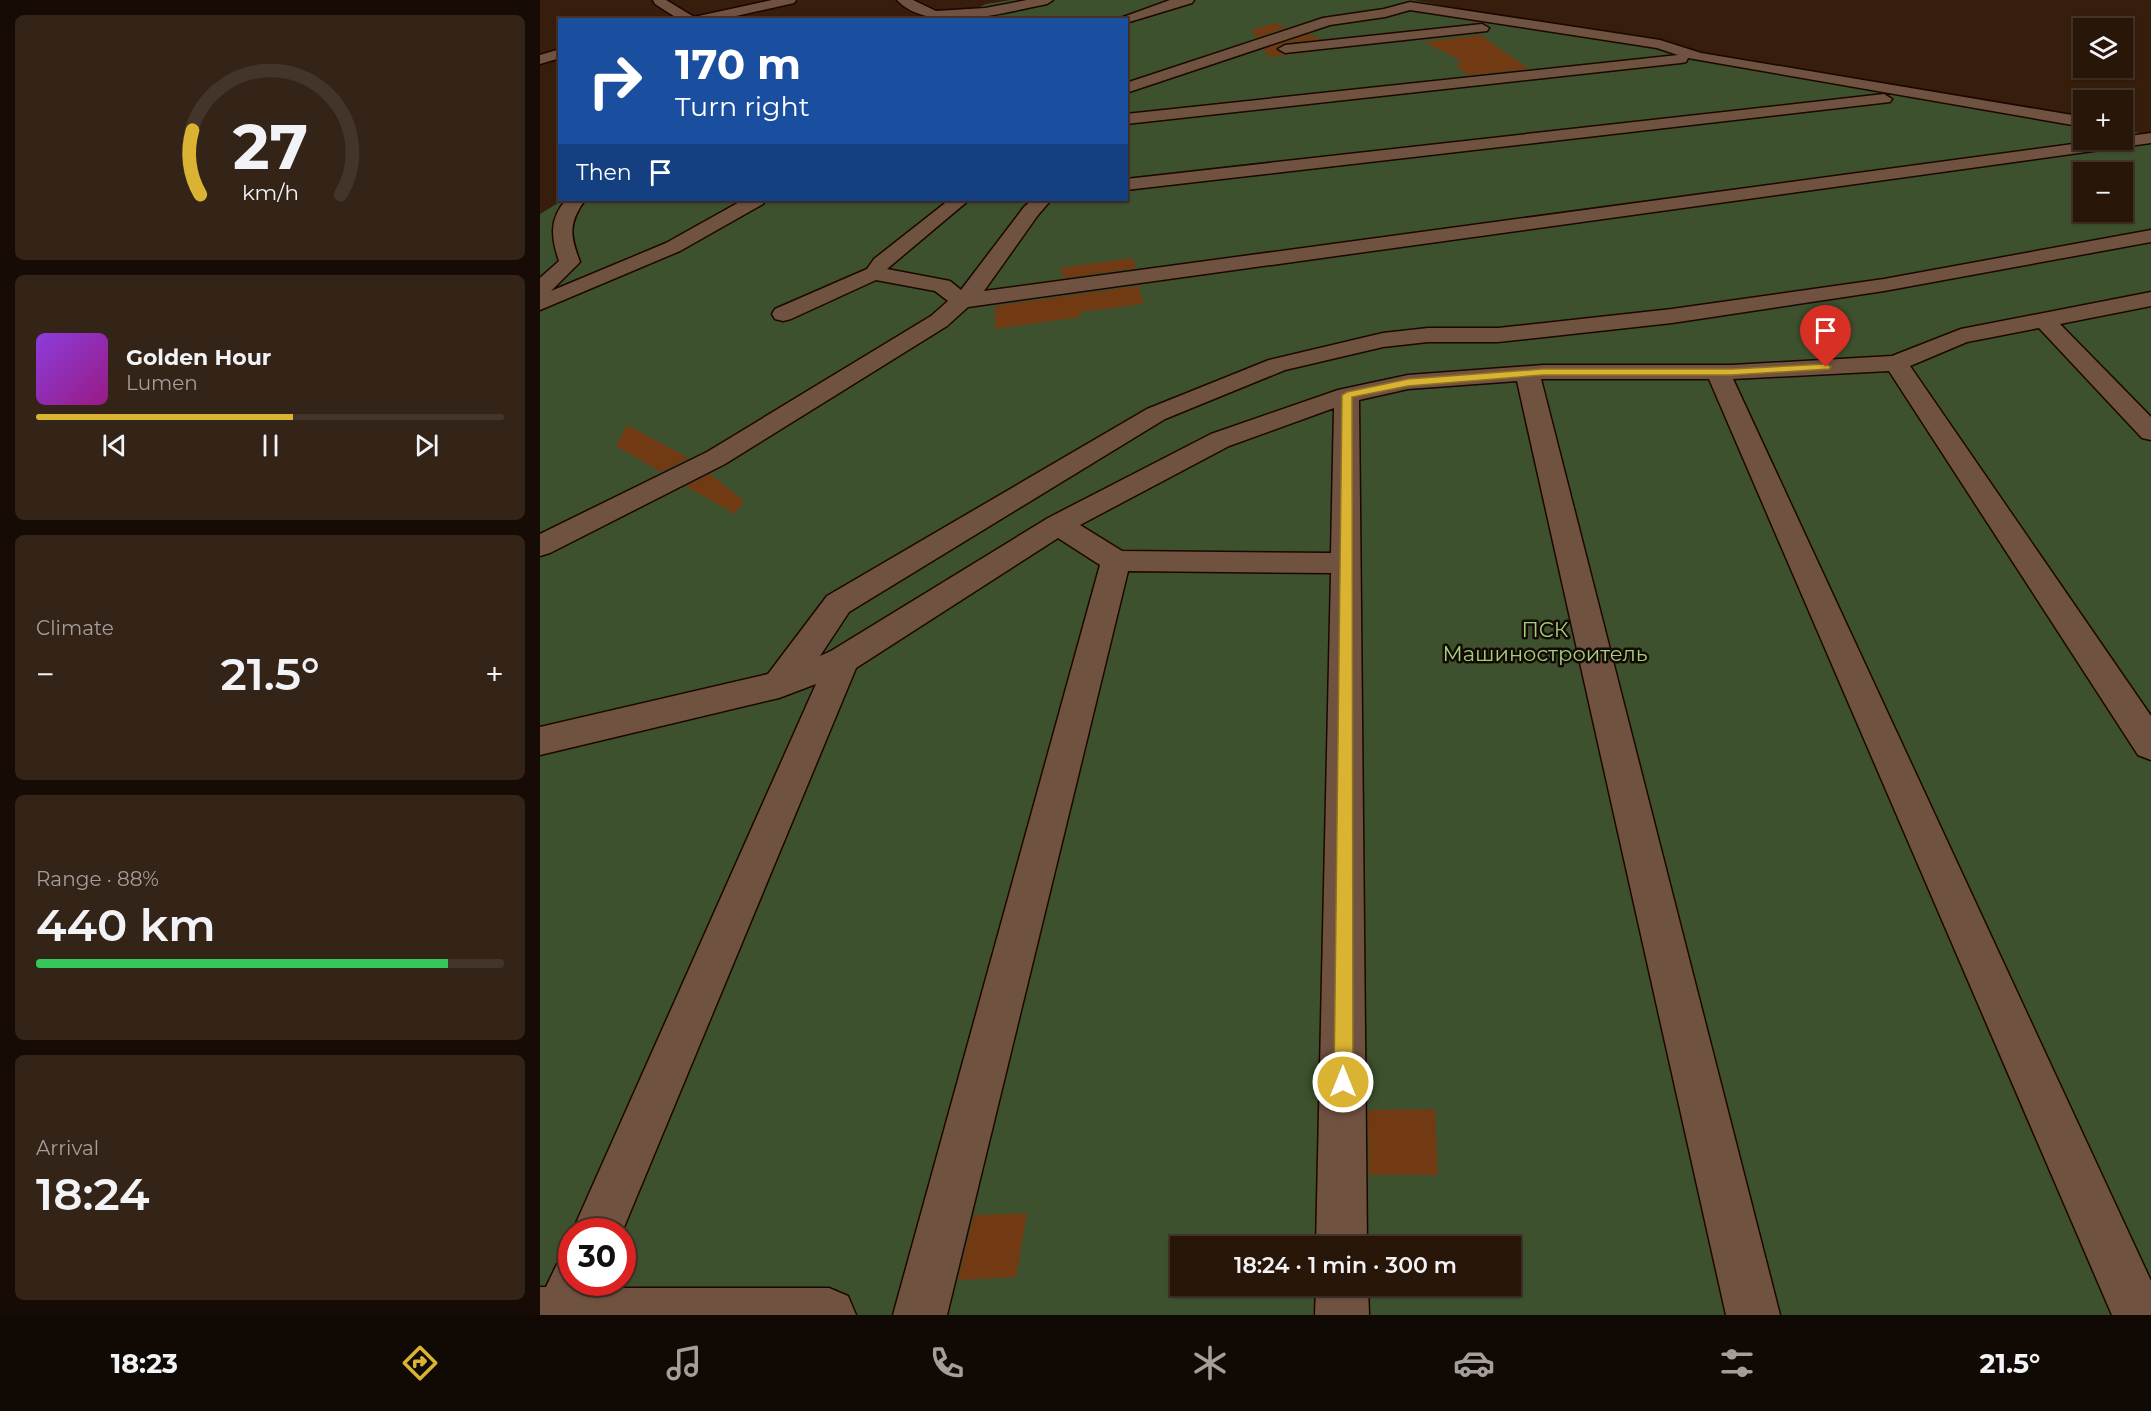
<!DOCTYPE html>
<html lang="en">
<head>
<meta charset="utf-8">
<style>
	body { margin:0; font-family:Montserrat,sans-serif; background:#342317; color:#f1f3f6; height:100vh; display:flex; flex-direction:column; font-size:22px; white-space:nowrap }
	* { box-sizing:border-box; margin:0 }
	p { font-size:20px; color:#a59f9c }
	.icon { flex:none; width:33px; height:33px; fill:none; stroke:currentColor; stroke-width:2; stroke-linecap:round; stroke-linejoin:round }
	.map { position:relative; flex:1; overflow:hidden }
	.sheet { display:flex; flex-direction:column; gap:15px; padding:15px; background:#160c05; width:540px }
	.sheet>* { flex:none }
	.hud { position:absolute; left:18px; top:18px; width:570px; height:183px; border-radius:0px; box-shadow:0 2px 4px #0004,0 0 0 2px #44352a; background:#1a4fa0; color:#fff; overflow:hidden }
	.tools { position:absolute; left:1533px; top:18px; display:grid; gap:12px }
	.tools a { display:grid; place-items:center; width:60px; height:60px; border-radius:0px; background:#281609; box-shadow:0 2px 4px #0004,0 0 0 2px #44352a; font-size:30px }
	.speed { position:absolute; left:18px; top:1218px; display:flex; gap:12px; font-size:30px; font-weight:700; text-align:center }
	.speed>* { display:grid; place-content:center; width:78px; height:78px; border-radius:50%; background:#281609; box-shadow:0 2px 4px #0004,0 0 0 2px #44352a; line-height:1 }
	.speed .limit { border:9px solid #d22; background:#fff; color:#111 }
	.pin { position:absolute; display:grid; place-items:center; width:51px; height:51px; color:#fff; margin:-62px -26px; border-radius:50% 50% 50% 0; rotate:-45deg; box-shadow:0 0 6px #0007 }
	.pin .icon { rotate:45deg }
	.me { position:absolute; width:66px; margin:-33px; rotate:0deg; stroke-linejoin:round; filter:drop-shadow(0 0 4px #0008) }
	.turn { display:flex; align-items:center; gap:21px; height:126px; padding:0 18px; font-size:27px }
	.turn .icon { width:78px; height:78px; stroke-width:2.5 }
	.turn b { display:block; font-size:42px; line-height:51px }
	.then { display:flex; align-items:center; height:57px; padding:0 18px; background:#0003; gap:12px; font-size:22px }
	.big { font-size:45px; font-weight:600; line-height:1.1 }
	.sheet .tile { flex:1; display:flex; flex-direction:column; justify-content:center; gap:9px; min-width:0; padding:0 21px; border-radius:9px; background:#342317 }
	.sheet .dial { align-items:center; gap:0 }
	.dial svg { height:156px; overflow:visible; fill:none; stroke:#44352a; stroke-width:7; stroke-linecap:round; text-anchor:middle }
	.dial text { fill:#f1f3f6; stroke:none }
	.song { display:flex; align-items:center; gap:18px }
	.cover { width:72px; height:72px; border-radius:9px; background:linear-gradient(135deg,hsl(270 70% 55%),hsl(310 70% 35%)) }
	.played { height:6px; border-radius:3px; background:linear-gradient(90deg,#dab333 55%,#44352a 55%) }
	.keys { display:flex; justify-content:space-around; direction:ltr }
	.heat { display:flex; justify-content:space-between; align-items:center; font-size:33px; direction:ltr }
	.charge { height:9px; border-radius:4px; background:linear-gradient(90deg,#34c759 88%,#44352a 0) }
	.trip { position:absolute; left:630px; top:1236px; width:351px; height:60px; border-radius:0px; background:#281609; box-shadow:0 2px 4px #0004,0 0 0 2px #44352a; font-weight:600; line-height:60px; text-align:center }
	.dock { display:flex; height:96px; justify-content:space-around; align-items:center; background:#100904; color:#a59f9c }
	.dock .icon { width:42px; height:42px }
	.dock .selected { color:#dab333 }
	.dock b { font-size:27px; color:#f1f3f6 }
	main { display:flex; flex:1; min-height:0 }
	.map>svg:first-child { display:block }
	.green { fill:#3e512e; fill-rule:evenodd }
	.building { fill:#713a12 }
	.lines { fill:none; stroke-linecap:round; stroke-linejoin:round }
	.street-casing { stroke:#1c0600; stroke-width:3 }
	.street { fill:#705241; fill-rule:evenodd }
	.route { fill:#dab333; stroke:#8e7421; stroke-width:1.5 }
	.labels { text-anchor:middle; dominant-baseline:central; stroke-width:5; stroke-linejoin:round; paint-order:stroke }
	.park-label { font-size:21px; fill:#a1d17d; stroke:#150a04 }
</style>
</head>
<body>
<main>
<section class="sheet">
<div class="tile dial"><svg viewBox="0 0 100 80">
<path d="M14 69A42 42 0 1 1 86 69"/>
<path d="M14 69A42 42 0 0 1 10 36" stroke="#dab333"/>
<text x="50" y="56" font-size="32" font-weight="700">27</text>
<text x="50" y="72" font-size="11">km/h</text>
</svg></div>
<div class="tile">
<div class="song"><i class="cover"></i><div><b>Golden Hour</b><p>Lumen</p></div></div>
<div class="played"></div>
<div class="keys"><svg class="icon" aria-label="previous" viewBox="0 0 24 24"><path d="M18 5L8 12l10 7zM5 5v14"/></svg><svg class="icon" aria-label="pause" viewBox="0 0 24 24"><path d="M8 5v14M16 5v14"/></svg><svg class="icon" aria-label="next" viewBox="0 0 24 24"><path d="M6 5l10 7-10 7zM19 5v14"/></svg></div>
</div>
<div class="tile"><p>Climate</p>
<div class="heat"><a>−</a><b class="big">21.5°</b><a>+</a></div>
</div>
<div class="tile"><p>Range · 88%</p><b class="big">440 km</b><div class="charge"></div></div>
<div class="tile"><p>Arrival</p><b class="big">18:24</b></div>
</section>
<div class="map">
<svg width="1611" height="1315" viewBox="0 0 1611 1315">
	<rect width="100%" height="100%" fill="#361d0c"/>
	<!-- green -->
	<path class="green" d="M471,0H873L1543,123L1544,140H1582L1583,130L1611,135V1315H0V214L23,200H586V20L413,19L446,4ZM1544,172H1582V212H1544ZM32,1232H82V1282H32ZM640,1246H970V1286H640Z"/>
	<!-- building -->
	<path class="building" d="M734,23L747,27L716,38L712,30Z
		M769,34L782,39L745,43L736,50L745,55L774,53L729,57L724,49Z
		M940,35L989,69L928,75L917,66L920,60L884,42Z
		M593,258L596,268L524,278L520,268Z
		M599,286L603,304L540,312L541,317L455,329V306Z
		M87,425L149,458L121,472L76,446Z
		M170,474L204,501L195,514L146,486Z
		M895,1109L898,1175H829L828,1110Z
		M487,1213L476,1277L418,1280L434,1215Z"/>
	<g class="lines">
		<!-- street casing -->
		<g class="street-casing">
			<path id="street" d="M113,0H126L154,17L232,0H256L254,3L178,20H140L115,4Z
				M357,0H373L396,11L445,8L487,0H513L507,4C466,12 390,35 357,0Z
				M630,0H654L652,3L586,23V20H575Z
				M870,2L1120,40L1161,53L1544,117V127L1148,58L1146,62L1141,63L586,124V114L1138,55L1117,48L870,10L845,17L790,25L586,93V83L589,82L783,18L844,9Z
				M942,24L949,28L947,31L745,53L738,49L745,45Z
				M20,49V58L0,64V55Z
				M1344,94L1352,99L1350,102L586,190V179Z
				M1611,133V143L428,307L407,326L185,464L10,553L0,556V534L167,452L391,316L408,301L395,291L336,280L251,319L243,321L235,319L232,314L235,309L327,269L334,259L409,200H429L347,269L410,281L421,290L484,207L492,200H511L498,215L444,291L1563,140H1582V137Z
				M26,200H45C28,224 30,235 40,262L11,291L126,243L203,200H225L223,204L140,251L0,310V278L19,261C11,237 9,219 26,200Z
				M1611,230V242L1344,291L1132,323L958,342H888L843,347L745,370L625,419L309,612L280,656L291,651L508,518L671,434L798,390L868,375L1003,365H1192L1352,356L1421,329L1611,292V306L1520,324L1611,417V440L1602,438L1499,328L1427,342L1370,366L1611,716V760L1598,755L1349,371L1193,379L1611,1281V1315H1572L1169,379H1001L1240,1315H1186L977,381L868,389L819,400L827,1246H776L791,573L588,571L407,1315H353L560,565L518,538L316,668L82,1232H32L276,684L239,698L0,755V727L228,674L287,596L607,409L729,360L843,333L888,328H958L1132,309L1344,279ZM794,408L791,553L582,551L540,525L689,446Z
				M32,1257V1282H61L59,1288H289L308,1296L316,1315H0V1287H6L17,1264Z
				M776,1286H828L829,1315H775Z"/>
		</g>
		<!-- street -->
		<use href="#street" class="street"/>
	</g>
	<!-- route -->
	<path class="route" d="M1286,364L1291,367L1289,369L1192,375H1003L868,386L812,397L813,1082L810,1088L803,1091L797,1088L794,1082L802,395L807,392L868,379L1003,369H1192Z"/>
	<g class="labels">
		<!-- park labels -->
		<g class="park-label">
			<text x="1005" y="629">ПСК<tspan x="1005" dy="24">Машиностроитель</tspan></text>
		</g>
	</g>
</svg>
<div class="tools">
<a><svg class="icon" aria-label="layers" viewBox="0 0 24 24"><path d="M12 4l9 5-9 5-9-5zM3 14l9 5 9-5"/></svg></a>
<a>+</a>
<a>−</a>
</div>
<div class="speed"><div class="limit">30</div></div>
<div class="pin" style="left:1286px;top:367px;background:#d93025"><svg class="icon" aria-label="arrive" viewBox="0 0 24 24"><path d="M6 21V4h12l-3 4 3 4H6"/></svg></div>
<svg class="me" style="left:803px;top:1082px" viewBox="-20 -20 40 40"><circle r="17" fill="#dab333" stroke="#fff" stroke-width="3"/><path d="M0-11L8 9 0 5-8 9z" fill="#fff"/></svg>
<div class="trip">18:24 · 1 min · 300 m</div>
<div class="hud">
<div class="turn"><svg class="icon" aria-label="right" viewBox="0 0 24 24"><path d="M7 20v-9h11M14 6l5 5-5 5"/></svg><div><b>170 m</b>Turn right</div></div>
<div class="then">Then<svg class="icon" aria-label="arrive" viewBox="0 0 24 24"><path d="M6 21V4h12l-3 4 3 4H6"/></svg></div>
</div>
</div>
</main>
<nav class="dock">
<b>18:23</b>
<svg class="icon selected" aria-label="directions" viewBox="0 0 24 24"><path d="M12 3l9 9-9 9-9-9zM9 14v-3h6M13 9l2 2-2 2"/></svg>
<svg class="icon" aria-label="music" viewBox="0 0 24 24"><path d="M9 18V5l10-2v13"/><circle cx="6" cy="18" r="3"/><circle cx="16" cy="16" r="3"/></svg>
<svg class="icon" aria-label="phone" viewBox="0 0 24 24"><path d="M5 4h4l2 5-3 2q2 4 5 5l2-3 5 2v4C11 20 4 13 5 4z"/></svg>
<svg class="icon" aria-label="climate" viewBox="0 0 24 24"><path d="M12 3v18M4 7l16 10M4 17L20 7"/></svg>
<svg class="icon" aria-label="car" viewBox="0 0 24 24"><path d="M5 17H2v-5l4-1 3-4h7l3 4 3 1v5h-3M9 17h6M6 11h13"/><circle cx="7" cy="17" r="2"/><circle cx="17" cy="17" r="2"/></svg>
<svg class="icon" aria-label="filters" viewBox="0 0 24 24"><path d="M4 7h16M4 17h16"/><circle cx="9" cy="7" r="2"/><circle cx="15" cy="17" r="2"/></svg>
<b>21.5°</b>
</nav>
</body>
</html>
